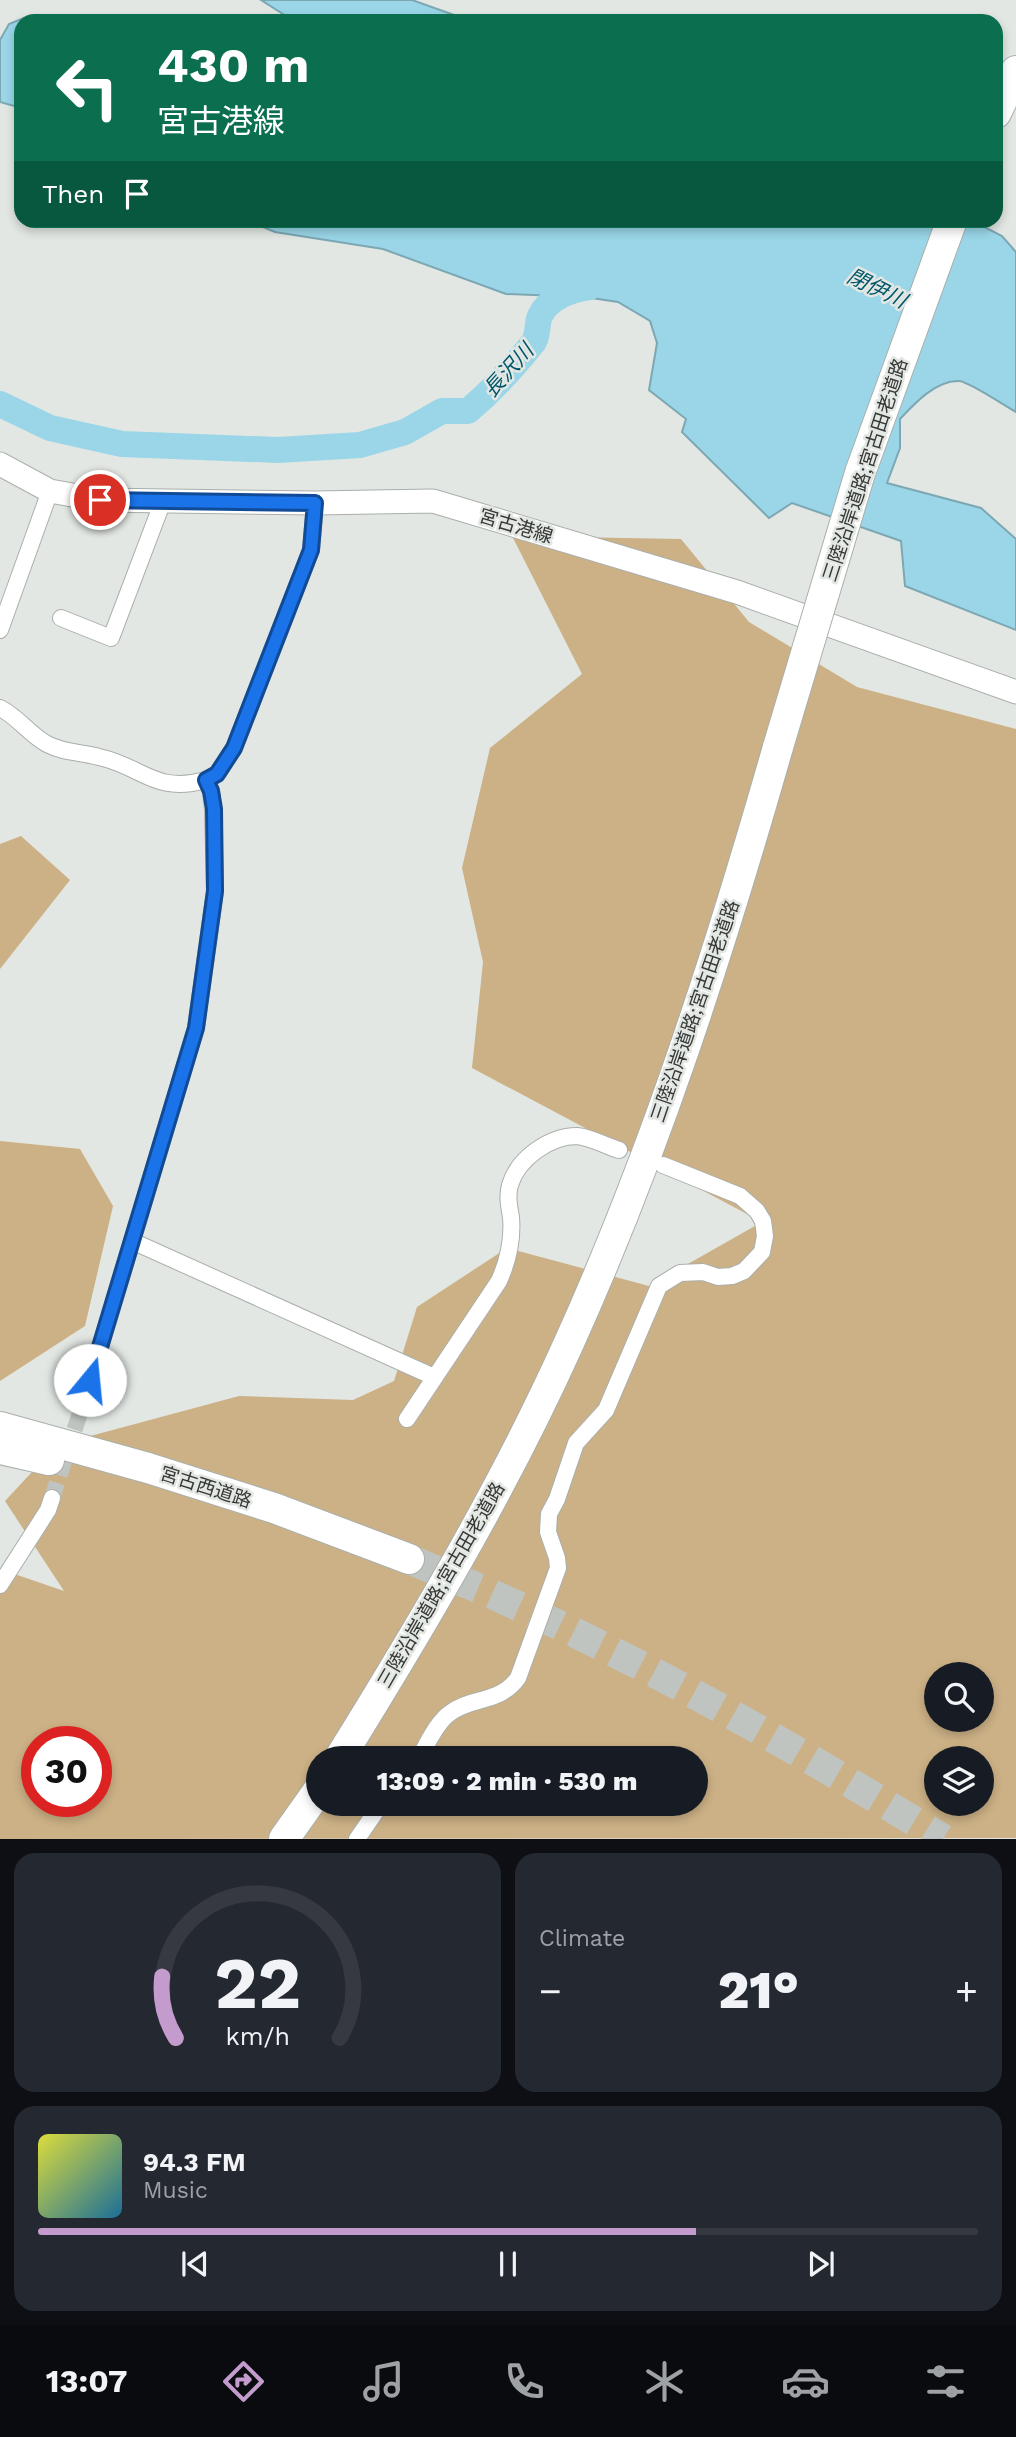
<!DOCTYPE html>
<html lang="en">
<head>
<meta charset="utf-8">
<style>
	body { margin:0; font-family:"Work Sans","Noto Sans JP",sans-serif; background:#242831; color:#f1f3f6; height:100vh; display:flex; flex-direction:column; font-size:26px; white-space:nowrap }
	* { box-sizing:border-box; margin:0 }
	p { font-size:23px; color:#9ea1a6 }
	.icon { flex:none; width:38px; height:38px; fill:none; stroke:currentColor; stroke-width:2; stroke-linecap:round; stroke-linejoin:round }
	.map { position:relative; height:1839px; overflow:hidden }
	.details { display:flex; flex-direction:column; gap:14px; padding:14px; background:#0d0f14; flex:1 }
	.details>* { flex:none }
	.top-card { position:absolute; left:14px; top:14px; width:989px; height:214px; border-radius:21px; box-shadow:0 4px 10px #0003; background:#0b6e4f; color:#fff; overflow:hidden }
	.tools { position:absolute; left:924px; top:1662px; display:grid; gap:14px }
	.tools a { display:grid; place-items:center; width:70px; height:70px; border-radius:50%; background:#171b24; box-shadow:0 4px 10px #0003; font-size:35px }
	.speed { position:absolute; left:21px; top:1726px; display:flex; gap:14px; font-size:35px; font-weight:700; text-align:center }
	.speed>* { display:grid; place-content:center; width:91px; height:91px; border-radius:50%; background:#171b24; box-shadow:0 4px 10px #0003; line-height:1 }
	.speed .limit { border:10px solid #d22; background:#fff; color:#111 }
	.pin { position:absolute; display:grid; place-items:center; width:60px; height:60px; color:#fff; margin:-30px; border:4px solid #fff; border-radius:50%; box-shadow:0 2px 7px #0007 }
	.me { position:absolute; width:77px; margin:-38px; rotate:17deg; stroke-linejoin:round; filter:drop-shadow(0 0 5px #0008) }
	.turn { display:flex; align-items:center; gap:24px; height:147px; padding:0 28px; font-size:32px }
	.turn .icon { width:91px; height:91px; stroke-width:2.5 }
	.turn b { display:block; font-size:49px; line-height:60px }
	.then { display:flex; align-items:center; height:66px; padding:0 28px; background:#0003; gap:14px; font-size:26px }
	.big { font-size:52px; font-weight:800; line-height:1.1 }
	.details .card { flex:1; display:flex; flex-direction:column; justify-content:center; gap:10px; min-width:0; padding:0 24px; border-radius:21px; background:#242831 }
	.details .dial { align-items:center; gap:0 }
	.dial svg { height:182px; overflow:visible; fill:none; stroke:#363941; stroke-width:7; stroke-linecap:round; text-anchor:middle }
	.dial text { fill:#f1f3f6; stroke:none }
	.song { display:flex; align-items:center; gap:21px }
	.cover { width:84px; height:84px; border-radius:10px; background:linear-gradient(135deg,hsl(60 70% 55%),hsl(200 70% 35%)) }
	.played { height:7px; border-radius:4px; background:linear-gradient(90deg,#c39bcd 70%,#363941 70%) }
	.keys { display:flex; justify-content:space-around; direction:ltr }
	.heat { display:flex; justify-content:space-between; align-items:center; font-size:38px; direction:ltr }
	.details .tiles { flex:1; display:grid; gap:14px; grid-template-columns:1fr 1fr }
	.card:last-child { grid-column:span 2 }
	.trip { position:absolute; left:306px; top:1746px; width:402px; height:70px; border-radius:35px; background:#171b24; box-shadow:0 4px 10px #0003; font-weight:800; line-height:70px; text-align:center }
	.menu { display:flex; height:112px; justify-content:space-around; align-items:center; background:#090b0e; color:#9ea1a6 }
	.menu .icon { width:49px; height:49px }
	.menu .selected { color:#c39bcd }
	.menu b { font-size:32px; color:#f1f3f6 }
	.map>svg:first-child { display:block }
	.forest { fill:#ccb186; fill-rule:evenodd }
	.water { fill:#9ad6e8; stroke:#7ca7b3; stroke-width:2 }
	.lines { fill:none; stroke-linecap:round; stroke-linejoin:round }
	.river { stroke:#9ad6e8; stroke-width:26 }
	.street-tunnel { stroke:#c0c4c0; stroke-width:16; stroke-dasharray:16 8; stroke-linecap:butt }
	.highway-tunnel { stroke:#c0c4c0; stroke-width:30; stroke-dasharray:30 15; stroke-linecap:butt }
	.street-casing { stroke:#aaafab; stroke-width:18 }
	.secondary-casing { stroke:#aaafab; stroke-width:25 }
	.highway-casing { stroke:#aaafab; stroke-width:32 }
	.street { stroke:#fff; stroke-width:16 }
	.secondary { stroke:#fff; stroke-width:23 }
	.highway { stroke:#fff; stroke-width:30 }
	.highway-bridge-casing { stroke:#aaafab; stroke-width:32; stroke-linecap:butt }
	.highway-bridge { stroke:#fff; stroke-width:30 }
	.route-casing { stroke:#114b97; stroke-width:18 }
	.route { stroke:#1a73e8; stroke-width:12 }
	.labels { text-anchor:middle; dominant-baseline:central; stroke-width:5; stroke-linejoin:round; paint-order:stroke }
	.street-label { font-size:19px; fill:#363836; stroke:#e2e7e3 }
	.water-label { font-size:21px; font-style:italic; fill:#00576a; stroke:#e2e7e3 }
</style>
</head>
<body>
<div class="map">
<svg width="1016" height="1839" viewBox="0 0 1016 1839">
	<rect width="100%" height="100%" fill="#e2e7e3"/>
	<!-- forest -->
	<path class="forest" d="M512,536L681,539L749,622L857,687L1016,729V1838L0,1839V1569L64,1591L5,1501L57,1445L239,1396L353,1400L394,1381L417,1307L507,1248L649,1286L762,1222L472,1068L483,962L462,868L490,748L582,674ZM936,1675H982V1720H936ZM37,1741H96V1801H37ZM318,1759H696V1804H318ZM936,1759H982V1804H936Z
		M21,836L70,880L0,969V844Z
		M0,1141L80,1149L113,1206L85,1326L0,1381Z"/>
	<!-- water -->
	<path class="water" d="M261,0H412L471,21H294Z
		M31,15L106,21H21V108L0,102V40L9,24Z
		M971,220L1002,236L1016,252V412C1005,406 968,381 959,381C936,380 914,404 900,419V448L887,483L981,508L1016,539V630L905,586L901,541L792,503L769,518L682,432L686,419L649,390L657,343L650,321L618,302L585,297L506,294L383,249L275,232L248,221Z"/>
	<g class="lines">
		<!-- river -->
		<path class="river" d="M0,404L50,428L122,444L278,450L360,445L405,432L442,411H468C493,390 513,368 533,343C539,335 536,325 540,316C548,298 572,289 590,287"/>
		<!-- street-tunnel -->
		<path class="street-tunnel" d="M52,1498L83,1404"/>
		<!-- highway-tunnel -->
		<path class="highway-tunnel" d="M409,1559C441,1573 475,1586 507,1601C658,1669 802,1752 943,1839"/>
		<!-- street casing -->
		<g class="street-casing">
			<path id="street" d="M61,618L111,638L163,501
				M0,630L50,491
				M0,708C18,717 30,735 47,744C64,753 81,752 99,757C144,767 154,794 206,780
				M132,1241L434,1377
				M83,1404L196,1028L215,891L213,809L211,791L206,780L217,774L234,748L311,550L315,503
				M407,1419L499,1281C508,1261 513,1240 511,1217C509,1206 507,1196 510,1185C518,1158 550,1136 577,1136C590,1137 606,1146 619,1150
				M0,1585L48,1510L52,1498
				M418,1759C427,1745 436,1723 450,1713C473,1696 499,1704 518,1678L558,1568L557,1558L548,1532L549,1514L557,1499L576,1443L606,1410L659,1286L680,1273L703,1272L718,1277L732,1276L744,1271L762,1252L765,1236L763,1221L757,1211L740,1196L663,1165
				M357,1839L381,1804"/>
		</g>
		<!-- secondary casing -->
		<g class="secondary-casing">
			<path id="secondary" d="M0,464L50,491L100,500L315,503L433,501L737,592L1016,692"/>
		</g>
		<!-- highway casing -->
		<g class="highway-casing">
			<path id="highway" d="M996,113L1016,71
				M0,1427L148,1468L274,1508L409,1559
				M0,1449L49,1460
				M339,1759C422,1625 503,1489 568,1345C655,1153 720,950 778,747
				M284,1839L318,1791"/>
		</g>
		<!-- street -->
		<use href="#street" class="street"/>
		<!-- secondary -->
		<use href="#secondary" class="secondary"/>
		<!-- highway -->
		<use href="#highway" class="highway"/>
		<!-- highway-bridge casing -->
		<g class="highway-bridge-casing">
			<path id="highway-bridge" d="M778,747L860,473L952,220"/>
		</g>
		<!-- highway-bridge -->
		<use href="#highway-bridge" class="highway-bridge"/>
	</g>
	<g class="lines">
		<!-- route casing -->
		<g class="route-casing">
			<path id="route" d="M90,1380L196,1028L215,891L214,809L211,791L206,780L217,774L234,748L311,550L315,503L100,500"/>
		</g>
		<!-- route -->
		<use href="#route" class="route"/>
	</g>
	<g class="labels">
		<!-- street labels -->
		<g class="street-label">
			<text transform="translate(865 470) rotate(-72)">三陸沿岸道路;宮古田老道路</text>
			<text transform="translate(516 526) rotate(17)">宮古港線</text>
			<text transform="translate(695 1011) rotate(-71)">三陸沿岸道路;宮古田老道路</text>
			<text transform="translate(206 1487) rotate(18)">宮古西道路</text>
			<text transform="translate(441 1585) rotate(-60)">三陸沿岸道路;宮古田老道路</text>
		</g>
		<!-- water labels -->
		<g class="water-label">
			<text transform="translate(877 288) rotate(26)">閉伊川</text>
			<text transform="translate(508 370) rotate(-48)">長沢川</text>
		</g>
	</g>
</svg>
<div class="tools">
<a><svg class="icon" aria-label="search" viewBox="0 0 24 24"><circle cx="10" cy="10" r="6"/><path d="M15 15l6 6"/></svg></a>
<a><svg class="icon" aria-label="layers" viewBox="0 0 24 24"><path d="M12 4l9 5-9 5-9-5zM3 14l9 5 9-5"/></svg></a>
</div>
<div class="speed"><div class="limit">30</div></div>
<div class="pin" style="left:100px;top:500px;background:#d93025"><svg class="icon" aria-label="arrive" viewBox="0 0 24 24"><path d="M6 21V4h12l-3 4 3 4H6"/></svg></div>
<svg class="me" style="left:90px;top:1380px" viewBox="-20 -20 40 40"><circle r="19" fill="#fff"/><path d="M0-13L10 11 0 6-10 11z" fill="#1a73e8"/></svg>
<div class="trip">13:09 · 2 min · 530 m</div>
<div class="top-card">
<div class="turn"><svg class="icon" aria-label="left" viewBox="0 0 24 24"><path d="M17 20v-9H6M10 6l-5 5 5 5"/></svg><div><b>430 m</b>宮古港線</div></div>
<div class="then">Then<svg class="icon" aria-label="arrive" viewBox="0 0 24 24"><path d="M6 21V4h12l-3 4 3 4H6"/></svg></div>
</div>
</div>
<section class="details">
<div class="tiles">
<div class="card dial"><svg viewBox="0 0 100 80">
<path d="M14 69A42 42 0 1 1 86 69"/>
<path d="M14 69A42 42 0 0 1 8 42" stroke="#c39bcd"/>
<text x="50" y="56" font-size="32" font-weight="700">22</text>
<text x="50" y="72" font-size="11">km/h</text>
</svg></div>
<div class="card"><p>Climate</p>
<div class="heat"><a>−</a><b class="big">21°</b><a>+</a></div>
</div>
<div class="card">
<div class="song"><i class="cover"></i><div><b>94.3 FM</b><p>Music</p></div></div>
<div class="played"></div>
<div class="keys"><svg class="icon" aria-label="previous" viewBox="0 0 24 24"><path d="M18 5L8 12l10 7zM5 5v14"/></svg><svg class="icon" aria-label="pause" viewBox="0 0 24 24"><path d="M8 5v14M16 5v14"/></svg><svg class="icon" aria-label="next" viewBox="0 0 24 24"><path d="M6 5l10 7-10 7zM19 5v14"/></svg></div>
</div>
</div>
</section>
<nav class="menu">
<b>13:07</b>
<svg class="icon selected" aria-label="directions" viewBox="0 0 24 24"><path d="M12 3l9 9-9 9-9-9zM9 14v-3h6M13 9l2 2-2 2"/></svg>
<svg class="icon" aria-label="music" viewBox="0 0 24 24"><path d="M9 18V5l10-2v13"/><circle cx="6" cy="18" r="3"/><circle cx="16" cy="16" r="3"/></svg>
<svg class="icon" aria-label="phone" viewBox="0 0 24 24"><path d="M5 4h4l2 5-3 2q2 4 5 5l2-3 5 2v4C11 20 4 13 5 4z"/></svg>
<svg class="icon" aria-label="climate" viewBox="0 0 24 24"><path d="M12 3v18M4 7l16 10M4 17L20 7"/></svg>
<svg class="icon" aria-label="car" viewBox="0 0 24 24"><path d="M5 17H2v-5l4-1 3-4h7l3 4 3 1v5h-3M9 17h6M6 11h13"/><circle cx="7" cy="17" r="2"/><circle cx="17" cy="17" r="2"/></svg>
<svg class="icon" aria-label="filters" viewBox="0 0 24 24"><path d="M4 7h16M4 17h16"/><circle cx="9" cy="7" r="2"/><circle cx="15" cy="17" r="2"/></svg>
</nav>
</body>
</html>
